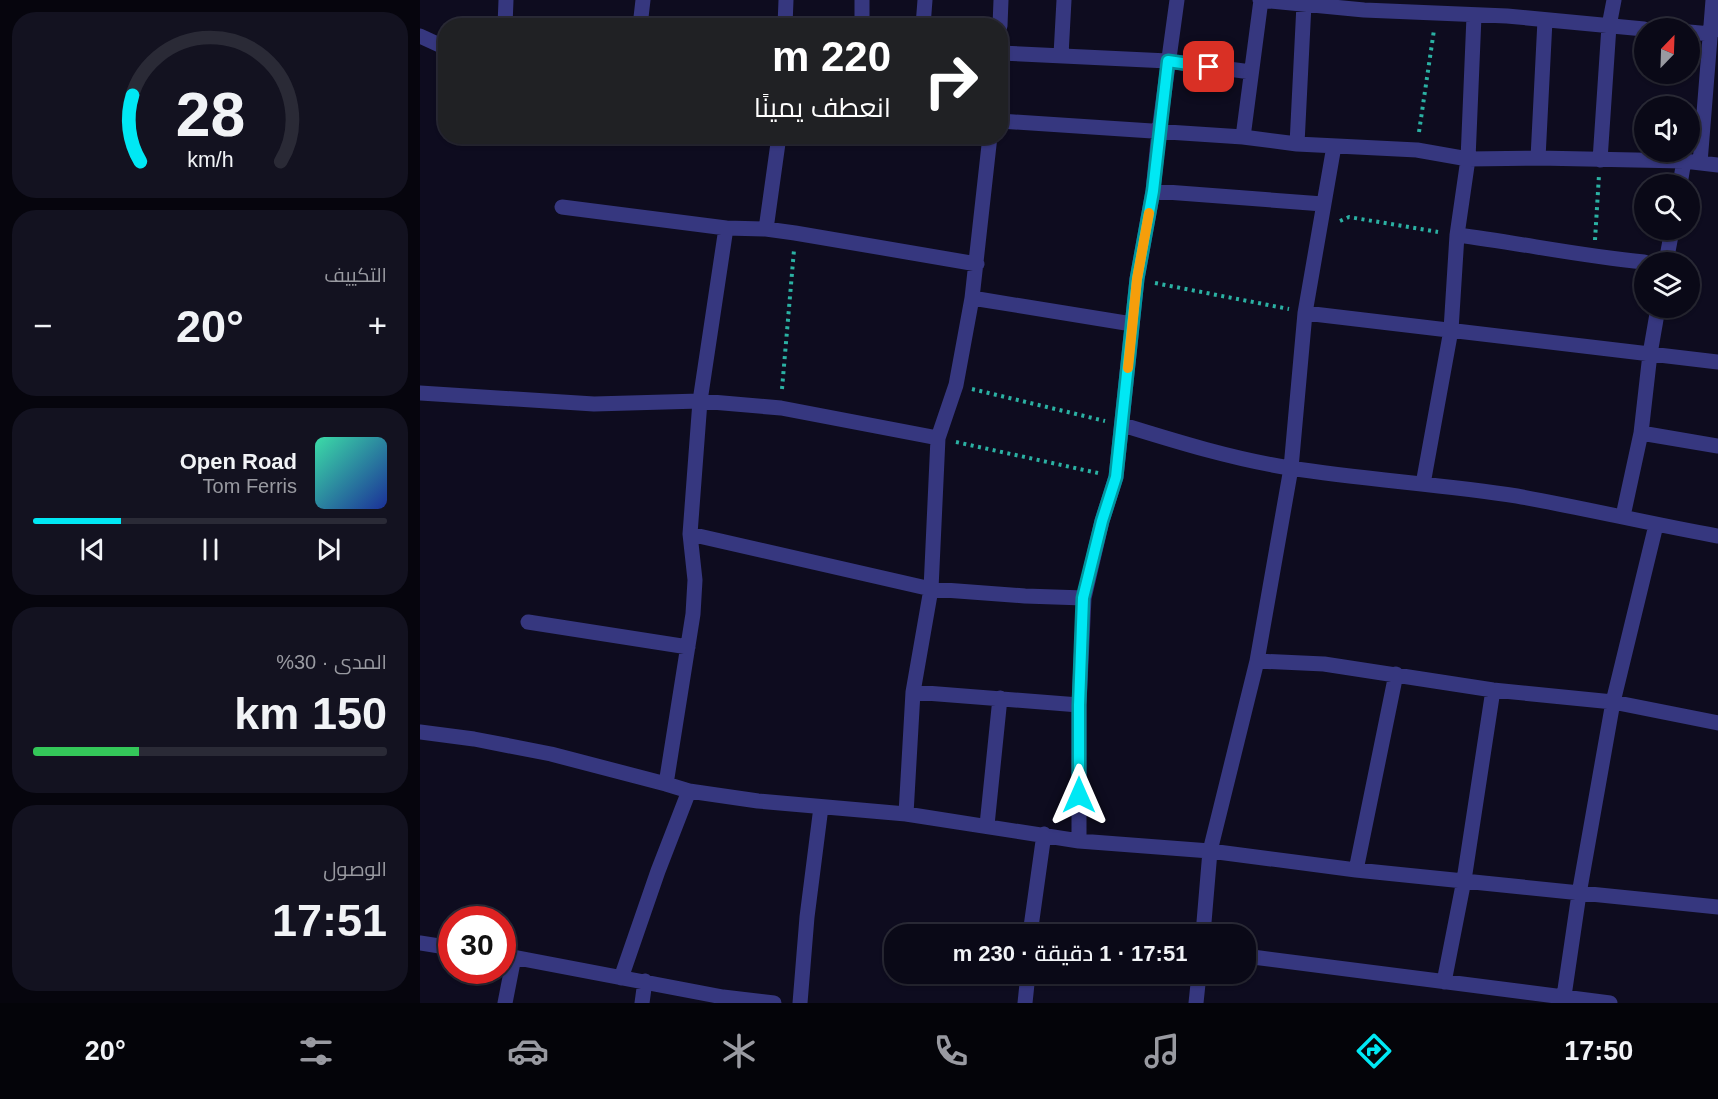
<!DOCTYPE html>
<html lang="ar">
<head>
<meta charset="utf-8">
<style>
	body { margin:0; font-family:Helvetica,Cairo,sans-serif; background:#131220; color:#f1f3f6; direction:rtl; height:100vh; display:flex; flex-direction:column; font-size:22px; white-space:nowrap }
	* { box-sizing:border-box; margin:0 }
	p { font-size:20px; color:#999aa1 }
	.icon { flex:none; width:33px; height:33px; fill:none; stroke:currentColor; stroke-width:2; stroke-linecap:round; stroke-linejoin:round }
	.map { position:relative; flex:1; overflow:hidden; direction:ltr }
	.drawer { display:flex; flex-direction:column; gap:12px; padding:12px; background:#06050d; width:420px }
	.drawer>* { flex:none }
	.hud { position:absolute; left:18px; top:18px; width:570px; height:126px; border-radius:24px; box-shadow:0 2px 4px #0004,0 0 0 2px #2a2a36; direction:rtl; background:#202124; color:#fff; overflow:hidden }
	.needle { width:39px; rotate:23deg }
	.controls { position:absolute; left:1214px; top:18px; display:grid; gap:12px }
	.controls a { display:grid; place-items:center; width:66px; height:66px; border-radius:50%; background:#0a0917; box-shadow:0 2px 4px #0004,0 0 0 2px #2a2a36; font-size:30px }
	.speed { position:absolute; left:18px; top:906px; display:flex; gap:12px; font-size:30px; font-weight:700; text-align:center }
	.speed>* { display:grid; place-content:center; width:78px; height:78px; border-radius:50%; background:#0a0917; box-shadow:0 2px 4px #0004,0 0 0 2px #2a2a36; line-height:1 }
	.speed .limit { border:9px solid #d22; background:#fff; color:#111 }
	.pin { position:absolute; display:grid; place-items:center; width:51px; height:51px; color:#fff; margin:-26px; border-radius:12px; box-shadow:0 3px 9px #0006 }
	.me { position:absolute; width:66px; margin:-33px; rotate:0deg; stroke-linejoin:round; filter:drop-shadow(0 0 4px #0008) }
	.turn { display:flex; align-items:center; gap:21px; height:126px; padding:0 18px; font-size:27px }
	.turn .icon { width:78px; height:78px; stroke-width:2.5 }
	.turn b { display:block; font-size:42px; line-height:51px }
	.big { font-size:45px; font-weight:600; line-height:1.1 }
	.drawer .tile { flex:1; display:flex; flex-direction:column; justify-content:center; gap:9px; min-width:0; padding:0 21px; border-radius:24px; background:#131220 }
	.drawer .dial { align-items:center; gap:0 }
	.dial svg { height:156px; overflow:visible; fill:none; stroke:#2a2a36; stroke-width:7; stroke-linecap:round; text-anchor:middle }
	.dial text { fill:#f1f3f6; stroke:none }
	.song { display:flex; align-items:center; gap:18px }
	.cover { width:72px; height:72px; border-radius:9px; background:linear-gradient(135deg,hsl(160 70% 55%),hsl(230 70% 35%)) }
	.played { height:6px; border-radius:3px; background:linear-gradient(90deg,#00e8f4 25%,#2a2a36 25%) }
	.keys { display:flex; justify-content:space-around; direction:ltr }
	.heat { display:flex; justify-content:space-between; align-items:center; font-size:33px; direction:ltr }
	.charge { height:9px; border-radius:4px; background:linear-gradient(90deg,#34c759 30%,#2a2a36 0) }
	.trip { position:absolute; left:464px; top:924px; width:372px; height:60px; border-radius:24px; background:#0a0917; box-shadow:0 2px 4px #0004,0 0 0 2px #2a2a36; font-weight:600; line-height:60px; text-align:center; direction:rtl }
	.dock { display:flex; height:96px; justify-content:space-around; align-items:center; background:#040409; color:#999aa1 }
	.dock .icon { width:42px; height:42px }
	.dock .selected { color:#00e8f4 }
	.dock b { font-size:27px; color:#f1f3f6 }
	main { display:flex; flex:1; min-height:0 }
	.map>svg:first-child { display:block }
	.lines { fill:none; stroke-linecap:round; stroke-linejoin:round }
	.path { stroke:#2bb1a3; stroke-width:4; stroke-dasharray:3 4.5; stroke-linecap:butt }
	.street { stroke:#36377f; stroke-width:15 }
	.route-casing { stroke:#00979f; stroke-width:15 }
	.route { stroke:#00e8f4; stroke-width:10 }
	.slow { stroke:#f59e0b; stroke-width:10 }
</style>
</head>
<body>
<main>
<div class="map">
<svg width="1298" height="1003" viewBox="0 0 1298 1003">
	<rect width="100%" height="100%" fill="#0e0c1f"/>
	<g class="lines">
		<!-- path -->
		<path class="path" d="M999,132L1014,30
			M920,221L929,217L1018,232
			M1175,240L1179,175
			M735,283L869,309
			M362,389L374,250
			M552,389L685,421
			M536,442L678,473"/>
		<!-- street -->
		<path class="street" d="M442,0V26
			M840,0L944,10L1087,16L1224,29
			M85,26L86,0
			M220,26L223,0
			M365,26L366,0
			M503,26L505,0
			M580,26L581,0
			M1269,32L1291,34
			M0,36L26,48
			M580,53L748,61L831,72
			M641,55L644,0
			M580,121L823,137L877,144L997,150L1048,159L1118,158L1264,161L1298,165
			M823,137L841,0
			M877,144L884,4
			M1118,158L1125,20
			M1180,160L1189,26L1194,0
			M1280,163L1293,0
			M1260,184L1264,161
			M733,191L903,204
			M142,207L306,228L346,229L375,233L557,264
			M346,229L359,136
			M1037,235C1100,243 1161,256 1224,262
			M1246,262L1252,230
			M552,298L712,324
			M885,313L1298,362
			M0,393L174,404L280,401L361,408L518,438
			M703,425C758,442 813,459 870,468C946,480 1022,484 1097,496C1164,508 1231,524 1298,536
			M1221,433L1298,446
			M1003,484L1031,330L1037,235L1048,159L1054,16
			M1203,516L1221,433L1230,354L1238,308
			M270,534L511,589L605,596L664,598
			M108,622L268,647
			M837,661L871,468L885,313L914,146
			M493,692L659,705
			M0,732L54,739L131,754L246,784L273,614L275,580L270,534L280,401L306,228
			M246,784L269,791L338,801L486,814L659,841L790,851L936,870L1298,907
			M486,814L493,692L511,589L518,438L536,385L552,298L570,136
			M567,825L580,698
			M659,841V705L664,598L682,521L696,477L717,279L733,191L739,131L757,0
			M936,870L976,674
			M610,934L624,834
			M783,934L790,851L837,661L904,664L1073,690L1193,702L1298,723
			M0,943L32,948
			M82,955L303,997L354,1003
			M825,956L1190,1003
			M201,978L238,871L269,791
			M1024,982L1044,880L1073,690
			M1144,996L1159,894L1193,702L1236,525
			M85,1003L94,957
			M222,1003L225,981
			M380,1003L387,917L401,807
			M605,1003L608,974
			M776,1003L779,974"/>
	</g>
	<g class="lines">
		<!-- route casing -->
		<g class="route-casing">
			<path id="route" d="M659,795V705L663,598L682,521L696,477L717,279L733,191L748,61L789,67"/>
		</g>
		<!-- route -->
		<use href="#route" class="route"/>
		<!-- slow -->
		<path class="slow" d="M708,368L717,279L729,213"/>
	</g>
</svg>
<div class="controls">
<a><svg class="needle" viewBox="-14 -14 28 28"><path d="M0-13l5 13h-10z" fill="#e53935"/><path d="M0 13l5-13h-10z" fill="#999aa1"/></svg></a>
<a><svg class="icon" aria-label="sound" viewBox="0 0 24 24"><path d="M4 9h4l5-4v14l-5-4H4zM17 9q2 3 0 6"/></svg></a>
<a><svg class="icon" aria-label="search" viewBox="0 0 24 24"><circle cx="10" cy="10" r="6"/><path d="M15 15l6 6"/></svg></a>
<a><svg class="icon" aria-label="layers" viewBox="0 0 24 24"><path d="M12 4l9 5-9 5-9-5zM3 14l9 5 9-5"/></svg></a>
</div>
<div class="speed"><div class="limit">30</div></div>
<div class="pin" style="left:789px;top:67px;background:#d93025"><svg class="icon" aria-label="arrive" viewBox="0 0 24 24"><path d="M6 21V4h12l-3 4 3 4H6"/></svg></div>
<svg class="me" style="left:659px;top:795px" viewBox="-20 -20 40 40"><path d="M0-17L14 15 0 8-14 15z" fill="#00e8f4" stroke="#fff" stroke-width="4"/></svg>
<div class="trip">17:51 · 1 دقيقة · 230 m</div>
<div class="hud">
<div class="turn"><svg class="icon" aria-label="right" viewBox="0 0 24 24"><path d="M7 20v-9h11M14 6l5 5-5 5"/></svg><div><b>220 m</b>انعطف يمينًا</div></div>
</div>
</div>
<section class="drawer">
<div class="tile dial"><svg viewBox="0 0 100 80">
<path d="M14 69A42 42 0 1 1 86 69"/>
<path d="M14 69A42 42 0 0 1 10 35" stroke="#00e8f4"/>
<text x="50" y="56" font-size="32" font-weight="700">28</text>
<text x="50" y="72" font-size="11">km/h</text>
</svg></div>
<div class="tile"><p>التكييف</p>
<div class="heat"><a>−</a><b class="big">20°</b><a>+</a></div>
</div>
<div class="tile">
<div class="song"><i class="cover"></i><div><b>Open Road</b><p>Tom Ferris</p></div></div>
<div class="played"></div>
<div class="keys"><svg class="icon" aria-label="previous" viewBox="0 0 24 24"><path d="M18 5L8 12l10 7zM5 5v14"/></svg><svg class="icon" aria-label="pause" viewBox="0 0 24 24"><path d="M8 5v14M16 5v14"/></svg><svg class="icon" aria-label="next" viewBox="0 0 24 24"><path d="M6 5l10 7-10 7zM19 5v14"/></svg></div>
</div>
<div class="tile"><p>المدى · 30%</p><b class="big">150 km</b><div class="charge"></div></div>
<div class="tile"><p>الوصول</p><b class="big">17:51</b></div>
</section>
</main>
<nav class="dock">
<b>17:50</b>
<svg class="icon selected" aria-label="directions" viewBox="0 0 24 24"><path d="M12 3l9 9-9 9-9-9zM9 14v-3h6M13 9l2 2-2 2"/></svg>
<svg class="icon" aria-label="music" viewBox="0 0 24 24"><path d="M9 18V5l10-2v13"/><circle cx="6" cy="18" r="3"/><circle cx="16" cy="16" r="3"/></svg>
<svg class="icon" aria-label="phone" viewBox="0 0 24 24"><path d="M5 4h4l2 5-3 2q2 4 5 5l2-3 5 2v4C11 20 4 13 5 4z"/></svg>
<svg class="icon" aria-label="climate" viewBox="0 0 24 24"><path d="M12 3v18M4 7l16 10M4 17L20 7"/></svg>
<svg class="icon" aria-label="car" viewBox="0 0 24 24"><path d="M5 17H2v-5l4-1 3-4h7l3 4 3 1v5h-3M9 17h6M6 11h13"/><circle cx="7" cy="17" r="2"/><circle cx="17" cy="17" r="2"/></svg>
<svg class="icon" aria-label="filters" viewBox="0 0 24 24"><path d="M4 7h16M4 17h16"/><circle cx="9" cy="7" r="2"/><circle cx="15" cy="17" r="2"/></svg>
<b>20°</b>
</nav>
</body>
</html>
